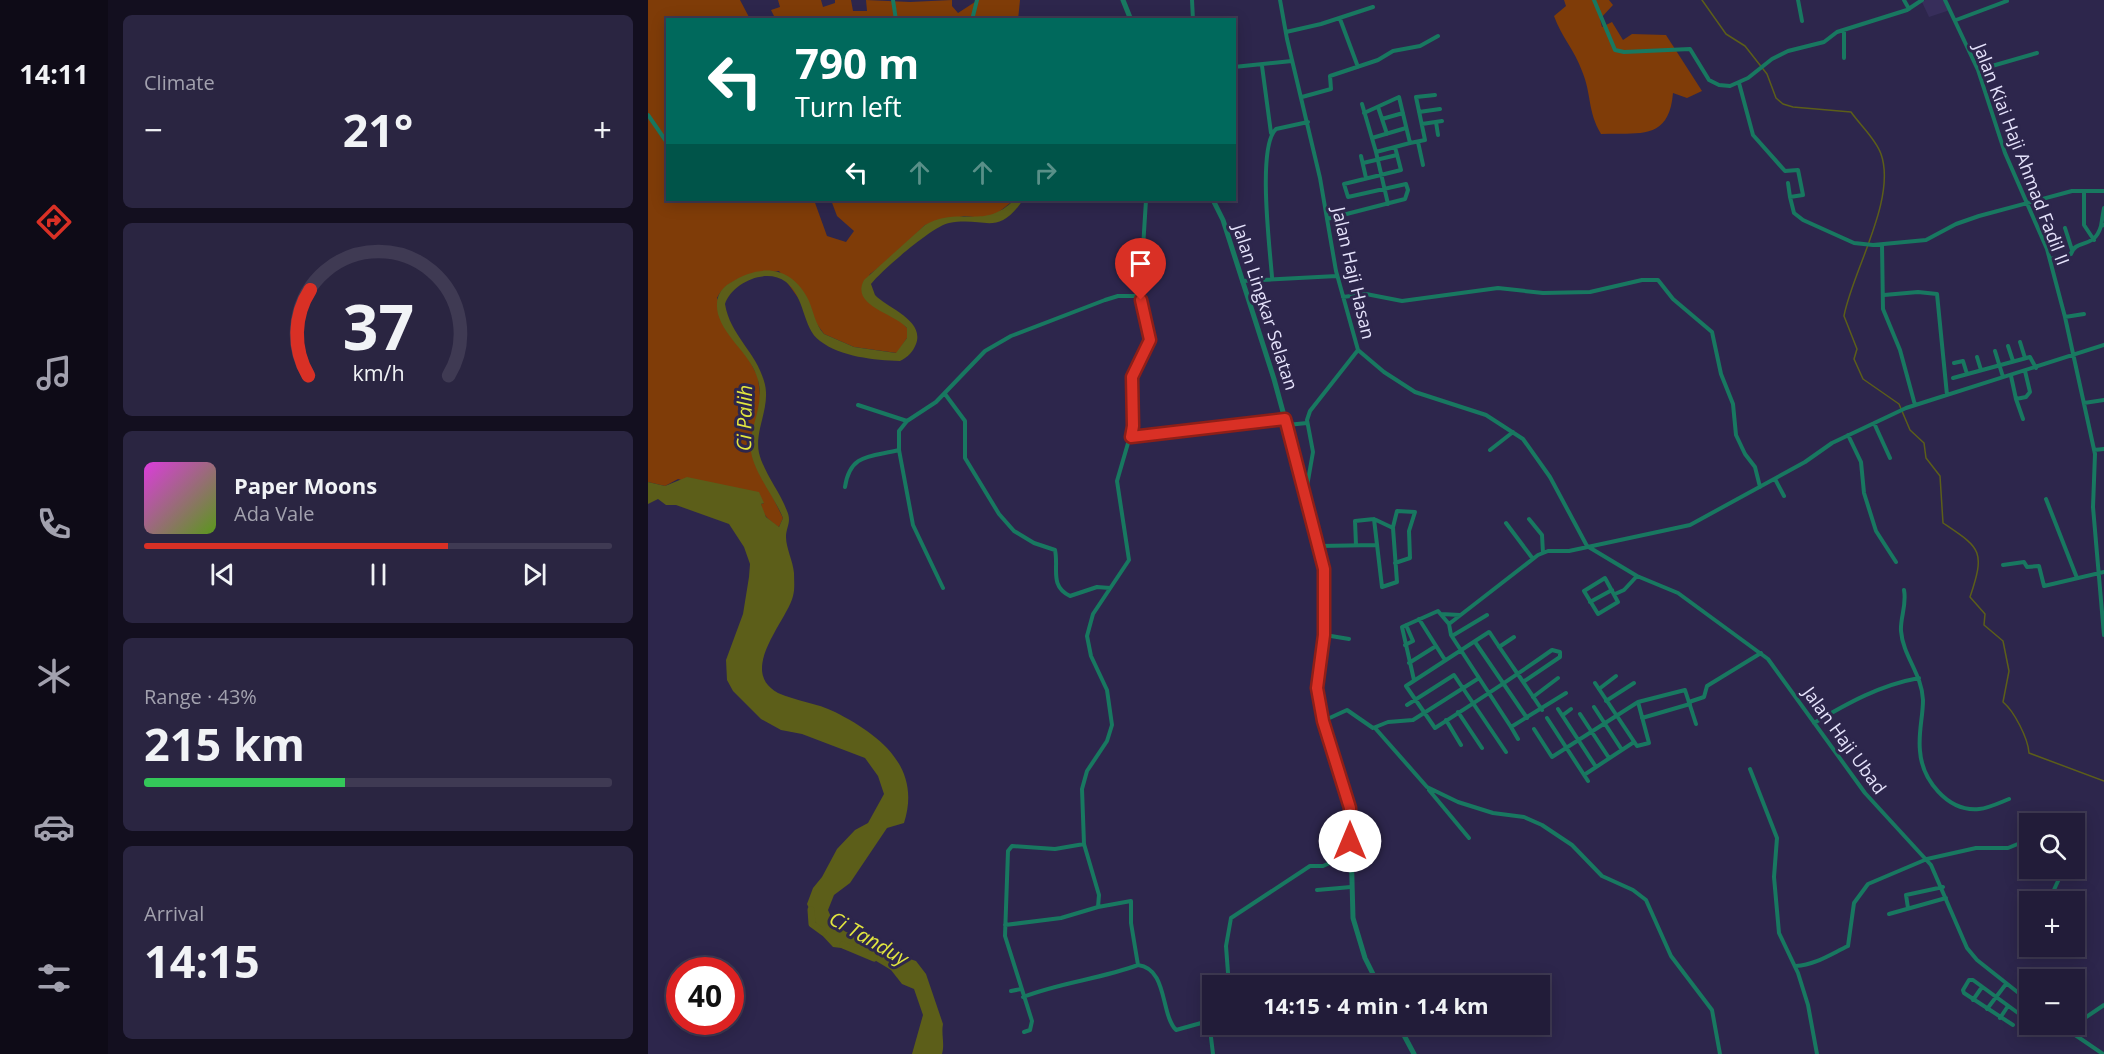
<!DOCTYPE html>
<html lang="en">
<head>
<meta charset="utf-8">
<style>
	body { margin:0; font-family:"Open Sans",sans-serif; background:#2a2541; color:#f1f3f6; height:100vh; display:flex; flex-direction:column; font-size:22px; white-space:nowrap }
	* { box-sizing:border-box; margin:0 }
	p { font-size:20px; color:#a2a1ae }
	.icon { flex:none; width:33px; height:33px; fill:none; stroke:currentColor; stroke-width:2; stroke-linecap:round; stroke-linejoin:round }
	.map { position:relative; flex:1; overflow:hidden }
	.sheet { display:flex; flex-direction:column; gap:15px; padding:15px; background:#130f1f; width:540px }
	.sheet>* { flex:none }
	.top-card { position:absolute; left:18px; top:18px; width:570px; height:183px; border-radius:0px; box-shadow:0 3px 15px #0003,0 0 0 2px #3f3a53; background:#00695c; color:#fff; overflow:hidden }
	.controls { position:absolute; left:1371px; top:813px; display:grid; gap:12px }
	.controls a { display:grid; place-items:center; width:66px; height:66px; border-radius:0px; background:#221c39; box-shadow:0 3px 15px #0003,0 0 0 2px #3f3a53; font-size:30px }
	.speed { position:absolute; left:18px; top:957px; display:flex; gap:12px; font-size:30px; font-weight:700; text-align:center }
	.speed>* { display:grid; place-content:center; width:78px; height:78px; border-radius:50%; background:#221c39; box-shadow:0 3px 15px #0003,0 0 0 2px #3f3a53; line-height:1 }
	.speed .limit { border:9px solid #d22; background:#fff; color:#111 }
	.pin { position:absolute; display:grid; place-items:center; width:51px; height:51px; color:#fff; margin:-62px -26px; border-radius:50% 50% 50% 0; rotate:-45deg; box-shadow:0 0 6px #0007 }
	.pin .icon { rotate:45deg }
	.me { position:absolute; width:66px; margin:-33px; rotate:0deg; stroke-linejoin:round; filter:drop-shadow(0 0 4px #0008) }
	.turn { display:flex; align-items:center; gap:21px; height:126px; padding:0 30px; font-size:27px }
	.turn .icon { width:78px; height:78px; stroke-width:2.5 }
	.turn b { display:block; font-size:42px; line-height:51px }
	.lanes { display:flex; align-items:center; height:57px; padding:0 30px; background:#0003; justify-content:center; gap:30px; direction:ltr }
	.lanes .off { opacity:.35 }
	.big { font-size:45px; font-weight:700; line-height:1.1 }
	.sheet .card { flex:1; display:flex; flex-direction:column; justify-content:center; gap:9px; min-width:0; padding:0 21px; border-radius:9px; background:#2a2541 }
	.sheet .dial { align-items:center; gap:0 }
	.dial svg { height:156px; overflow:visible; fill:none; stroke:#3f3a53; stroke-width:7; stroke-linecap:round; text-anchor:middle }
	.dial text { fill:#f1f3f6; stroke:none }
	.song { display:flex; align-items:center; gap:18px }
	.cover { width:72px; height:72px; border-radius:9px; background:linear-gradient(135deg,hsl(300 70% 55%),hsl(90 70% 35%)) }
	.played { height:6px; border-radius:3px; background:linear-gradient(90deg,#d93025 65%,#3f3a53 65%) }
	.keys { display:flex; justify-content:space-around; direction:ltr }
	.heat { display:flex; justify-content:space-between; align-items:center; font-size:33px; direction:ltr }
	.charge { height:9px; border-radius:4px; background:linear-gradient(90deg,#34c759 43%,#3f3a53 0) }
	.trip { position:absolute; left:554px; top:975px; width:348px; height:60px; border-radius:0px; background:#221c39; box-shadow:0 3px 15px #0003,0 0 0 2px #3f3a53; font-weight:700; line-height:60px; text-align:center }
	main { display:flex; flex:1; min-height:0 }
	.menu { display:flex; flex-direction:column; width:108px; justify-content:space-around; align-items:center; background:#0e0b17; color:#a2a1ae }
	.menu .icon { width:42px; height:42px }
	.menu .on { color:#d93025 }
	.menu b { font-size:27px; color:#f1f3f6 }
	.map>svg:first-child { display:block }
	.built { fill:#372e5b }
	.green { fill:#7f3c08 }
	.water { fill:#5c5e19 }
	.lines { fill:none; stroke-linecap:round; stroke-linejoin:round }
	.stream { stroke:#5c5e19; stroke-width:1.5 }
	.river { stroke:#5c5e19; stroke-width:7 }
	.minor { stroke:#187860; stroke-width:4 }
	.tertiary { stroke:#187860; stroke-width:5 }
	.route-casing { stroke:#8d1f18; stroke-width:15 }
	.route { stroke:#d93025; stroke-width:10 }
	.labels { text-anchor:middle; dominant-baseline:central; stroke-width:6; stroke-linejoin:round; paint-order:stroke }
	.street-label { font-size:18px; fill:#e5e2fb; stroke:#2d264c }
	.water-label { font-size:20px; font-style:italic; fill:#e3e73f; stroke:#2d264c }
</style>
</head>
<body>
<main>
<nav class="menu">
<b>14:11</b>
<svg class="icon on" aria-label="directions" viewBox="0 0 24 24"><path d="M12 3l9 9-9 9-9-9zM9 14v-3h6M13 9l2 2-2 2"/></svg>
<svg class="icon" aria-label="music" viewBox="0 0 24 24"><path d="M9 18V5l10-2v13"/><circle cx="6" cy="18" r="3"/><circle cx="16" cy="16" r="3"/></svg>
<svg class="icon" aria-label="phone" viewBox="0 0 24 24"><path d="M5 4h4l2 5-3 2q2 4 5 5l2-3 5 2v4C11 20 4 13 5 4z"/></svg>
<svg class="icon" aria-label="climate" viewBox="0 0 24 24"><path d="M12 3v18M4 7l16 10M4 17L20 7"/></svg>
<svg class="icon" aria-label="car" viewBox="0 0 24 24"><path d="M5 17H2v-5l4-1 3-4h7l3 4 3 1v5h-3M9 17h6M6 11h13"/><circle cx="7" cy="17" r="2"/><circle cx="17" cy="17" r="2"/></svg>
<svg class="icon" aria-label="filters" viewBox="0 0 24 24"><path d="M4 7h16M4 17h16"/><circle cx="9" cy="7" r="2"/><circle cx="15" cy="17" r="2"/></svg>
</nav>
<section class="sheet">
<div class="card"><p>Climate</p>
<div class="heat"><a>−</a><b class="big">21°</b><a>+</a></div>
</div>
<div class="card dial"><svg viewBox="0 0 100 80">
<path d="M14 69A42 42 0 1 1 86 69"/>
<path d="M14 69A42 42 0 0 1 15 25" stroke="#d93025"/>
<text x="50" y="56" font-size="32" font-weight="700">37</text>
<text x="50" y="72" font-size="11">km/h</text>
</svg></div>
<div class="card">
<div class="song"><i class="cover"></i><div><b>Paper Moons</b><p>Ada Vale</p></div></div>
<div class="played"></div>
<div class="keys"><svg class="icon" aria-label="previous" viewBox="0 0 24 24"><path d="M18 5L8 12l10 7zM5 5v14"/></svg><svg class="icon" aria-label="pause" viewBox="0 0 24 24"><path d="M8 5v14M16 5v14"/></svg><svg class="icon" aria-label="next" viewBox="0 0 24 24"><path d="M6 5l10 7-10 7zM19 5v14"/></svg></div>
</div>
<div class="card"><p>Range · 43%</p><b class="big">215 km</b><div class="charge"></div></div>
<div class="card"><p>Arrival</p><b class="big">14:15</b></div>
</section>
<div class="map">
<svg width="1456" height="1054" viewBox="0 0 1456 1054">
	<rect width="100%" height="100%" fill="#2d264c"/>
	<!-- built -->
	<path class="built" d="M1277,0H1296L1302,10L1281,17L1274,2Z"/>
	<!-- green -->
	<path class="green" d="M0,0H92L102,19L20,20V200H166L179,236L198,242L206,231L189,216L183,200H366L347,215L335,218L316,216L277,225L241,260L222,274L214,290C222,312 245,310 259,328V338L249,353L206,347L176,334L131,271C108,275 81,275 69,298L110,377L113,405L103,443L106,459L135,518L131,527C122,521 114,515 113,504L116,503L30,479L17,486L0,482Z
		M130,0H173L175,7L187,3V0H203L205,11H219L218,0L262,2L304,0V6L310,13L330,0H372L370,20H128L123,10L132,7Z
		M916,0H961L965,5L952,19L954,27L964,22L975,40L984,34L1018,35L1054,91L1039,98L1025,93C1021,142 990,132 953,134C939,110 944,95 934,71C927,51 913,36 906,16L918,6Z"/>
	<!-- water -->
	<path class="water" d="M366,200H375C349,238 337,216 301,223C285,226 234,270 223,284L227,295C239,308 277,320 268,344C265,352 260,357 252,361C226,360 193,357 172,341C154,328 158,298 138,282C118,267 84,283 77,304C82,335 108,352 116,381C124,406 106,429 111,453C116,473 132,492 139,511C144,522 138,527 138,537C138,548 145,561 146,573C146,580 147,589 145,596C139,621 89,671 130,693C148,701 169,703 187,712C232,735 274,767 256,823L239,828L202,883L186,895L180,910L186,924L198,932L235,943L253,956L268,961L278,974L295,1024C293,1035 297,1043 294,1054H264L275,1015L266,989L254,984L243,970L210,950L185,947L172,933L159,904L165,888L174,877L189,849L207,830L220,823L236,794L230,776L217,758L154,734L133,730L113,719L85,691L79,680L78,660L95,614L101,577L102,564L96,547L81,524L28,505H18L10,499L0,504V482L17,486L39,477L111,492L116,503L113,504L118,517L131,527L135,518C126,496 107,474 103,452C100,428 117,407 110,380C104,355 77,339 70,314C67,301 70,290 82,283C113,263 144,266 161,301C166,313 167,324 176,334L206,347L248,353L259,338V328C247,313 202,306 216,280L277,225C312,205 335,231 366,200Z"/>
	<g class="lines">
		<!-- stream -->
		<path class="stream" d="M1054,0L1078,34L1097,46L1119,74L1128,98L1135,104L1145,107L1203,112C1212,125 1228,139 1233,154C1249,199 1204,272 1196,316L1209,349L1206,359L1215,379L1251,404L1262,430L1276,443L1278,458L1292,476L1295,523C1332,548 1338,550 1322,597L1337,614L1336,625L1355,641L1361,671L1355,702C1366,711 1380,738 1381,753L1456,781"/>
		<!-- river -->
		<path class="river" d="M163,910L164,924L175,932
			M195,945L226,958"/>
		<!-- minor -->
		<path class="minor" d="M245,0L248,20
			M544,0L545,20
			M632,0L639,39L672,178L688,271L710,350L736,372L767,392L838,415L875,439L902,477L939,546L989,576L1030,593L1120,659L1217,793L1283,865L1319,948L1329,960L1382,1002
			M946,0L967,50L976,52L1042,49L1061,80L1071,85L1082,86L1100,78L1124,59L1140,51L1176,42L1189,32L1259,10L1274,0
			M1150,0L1154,21
			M1256,0L1261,9
			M1297,0L1330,70L1357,153L1399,249L1417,317L1447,454L1445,507L1456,635
			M692,19L710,67
			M324,20L329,0
			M1308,20L1359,1
			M1196,30V58
			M638,32L673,24L725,7
			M614,66L623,133
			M586,67L644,61
			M1330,70L1389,53
			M1091,83L1105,135L1137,171L1150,170L1155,195L1142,197L1146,213L1155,220L1206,243L1225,245L1278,240L1308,224L1331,216L1424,191H1456
			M654,97L683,89L682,76L730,60L745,51L772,46L790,36
			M714,104L728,152L762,143L751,97L716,113
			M730,107L739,134
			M771,112L792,109
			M0,115L20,144
			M734,119L755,113
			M788,122L790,135
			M774,124L794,121
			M724,138L758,128
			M770,142L775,165
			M762,143L777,140L768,97L787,95
			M728,152L740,204
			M713,156L718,178
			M715,163L749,155
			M1140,183L1142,197
			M1436,191V225L1446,240
			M679,219L757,199L760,190L758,184L700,197L696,184L753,170L747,147
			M1453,226L1456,208
			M1417,228L1424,250
			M1234,245L1235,309L1252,350L1267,405
			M1402,259L1423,254C1428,238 1446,250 1453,226L1456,225
			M624,277C622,250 609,146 628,129L660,122
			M594,281L689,276
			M1236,295L1270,292L1289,294L1299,395
			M695,297L718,294L754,301L850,288L895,293L942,292L994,280H1010L1025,299L1064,332L1073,374L1085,404L1088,435L1097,454L1107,467L1112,487
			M1417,317L1436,314
			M1372,342L1377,358
			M1360,346L1365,361
			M1347,351L1355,377
			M1329,357L1333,370
			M1306,363L1315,361L1319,374
			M1363,376L1368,399L1378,397L1382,392L1377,371
			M1305,378L1382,357L1388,368
			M297,394L317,421V458L351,514L366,531L386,543L407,550C411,568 401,586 422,596L449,587L462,588
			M1368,399L1375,419
			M1436,403L1456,400
			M210,405L259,421L288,402L337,351L363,336L457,300L470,296H492L498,200
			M1226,423L1242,458
			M639,425L659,423
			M1200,435L1213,462L1216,493L1228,531L1248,562
			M483,437L637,419
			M251,450L265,525L295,588
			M842,450L865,432
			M1446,450L1456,449
			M1127,479L1136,496
			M197,487C202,453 223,457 251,450V431L259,421
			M658,492L665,452L659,420L662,411L710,350
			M1398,499L1429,578
			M726,519L745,528L749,582L734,587Z
			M881,519L894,535L895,553
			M858,523L885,559
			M745,527L749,511L767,512L761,531L762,558L747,563
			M708,545L707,521L726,519
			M671,546L728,545
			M1355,565L1376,562L1379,567L1391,566L1396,586L1456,572
			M957,578L970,602L950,614L936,591Z
			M1256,590C1259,605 1252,618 1253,631C1255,656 1274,674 1275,700C1275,717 1270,733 1272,751C1274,779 1299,812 1331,809C1341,808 1351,803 1361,799
			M967,594L976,590L989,576
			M942,602L964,590
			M793,614L812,615
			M771,619L797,660
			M677,635L701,639
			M804,636L839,615
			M827,642L879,718
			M757,645L765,641L758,625
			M851,647L866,637
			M761,663L788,646
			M766,680L754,627L790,611L801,624
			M875,682L912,657V652L904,650C866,677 826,703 787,728L758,686L841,632L842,633C859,659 877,684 894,710
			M947,683L989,746L1001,743L990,702
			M951,689L968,676
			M918,693L863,727L803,635L801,624L890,555L900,551H921L1042,525L1157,462L1184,443L1258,408L1456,345
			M885,697L910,678
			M958,701L986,683
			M1041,702L1056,697L1059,686L1113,653
			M759,705L806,675L858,752
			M946,707L974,750
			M910,709L948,767
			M810,712L834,748
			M932,714L961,758
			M915,715L923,709
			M899,718L940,781
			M994,718L1042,704
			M798,720L813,745
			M675,721L699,710L725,728L740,722L765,720L831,678
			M1166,723C1200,703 1232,685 1271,678
			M863,727L870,739
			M727,728L779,787L810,802L845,813L876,817L894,825L924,845L954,876L985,890L998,900L1023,956L1064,1010L1072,1054
			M886,729L904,757L990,702L1037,690L1048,724
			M1102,769L1129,838L1126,877L1131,933L1150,973L1160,1005L1169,1054
			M936,775L986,742
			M781,790L821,838
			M1411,824V823
			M1426,857L1434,852
			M669,890L703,887
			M1383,901L1405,892L1410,881L1403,869
			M1260,908L1258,895L1295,887
			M1241,914L1298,898
			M357,925L413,918L450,907L451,895L436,844
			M490,965C520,969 512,1013 528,1030L564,1020
			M1148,966C1167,965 1183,954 1200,946L1206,903L1220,884L1279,859L1328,848H1360L1382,839
			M581,986L578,946L583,918L662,866H675L702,854
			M363,991L373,989
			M375,997C414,982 452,979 490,965L483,923V901L450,907
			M1325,1000L1334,987
			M1339,1009L1358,984
			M1352,1018L1360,1006
			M1411,1024L1455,1054
			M1365,1025L1316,993L1315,990L1321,980H1325L1377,1018
			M1419,1030L1456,1005
			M376,1032L382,1030L384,1021L357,936L360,851L364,846L407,849L436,844L434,789L439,771L459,741L464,725L459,690L443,656L439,636L445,614L481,560L469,481L485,426L484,377L502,340L492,296
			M565,1054L562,1029L565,1024"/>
		<!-- tertiary -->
		<path class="tertiary" d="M475,0L483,20
			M565,200L575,220L626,379L669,536L678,598L677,635L669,688L671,706L702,808L705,918L717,958L731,986
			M750,1024L766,1054"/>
	</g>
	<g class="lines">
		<!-- route casing -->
		<g class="route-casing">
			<path id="route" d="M493,300L502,340L484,377L485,426L483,437L637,419L639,426L676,569V635L669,688L675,721L702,808V841"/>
		</g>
		<!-- route -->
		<use href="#route" class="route"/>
	</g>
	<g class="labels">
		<!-- street labels -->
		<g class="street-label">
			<text transform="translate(1374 154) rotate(69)">Jalan Kiai Haji Ahmad Fadil II</text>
			<text transform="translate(706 273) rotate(77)">Jalan Haji Hasan</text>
			<text transform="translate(618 307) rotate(72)">Jalan Lingkar Selatan</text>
			<text transform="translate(1197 740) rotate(54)">Jalan Haji Ubad</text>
		</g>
		<!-- water labels -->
		<g class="water-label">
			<text transform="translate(96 418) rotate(-89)">Ci Palih</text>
			<text transform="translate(221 938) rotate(30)">Ci Tanduy</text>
		</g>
	</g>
</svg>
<div class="controls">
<a><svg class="icon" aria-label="search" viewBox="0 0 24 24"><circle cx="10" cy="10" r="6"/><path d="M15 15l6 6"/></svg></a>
<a>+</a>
<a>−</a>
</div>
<div class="speed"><div class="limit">40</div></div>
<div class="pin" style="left:493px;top:300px;background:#d93025"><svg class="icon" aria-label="arrive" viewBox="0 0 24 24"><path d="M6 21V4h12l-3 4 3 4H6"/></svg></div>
<svg class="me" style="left:702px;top:841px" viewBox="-20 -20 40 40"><circle r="19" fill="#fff"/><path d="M0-13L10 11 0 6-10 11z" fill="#d93025"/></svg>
<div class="trip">14:15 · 4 min · 1.4 km</div>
<div class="top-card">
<div class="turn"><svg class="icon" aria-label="left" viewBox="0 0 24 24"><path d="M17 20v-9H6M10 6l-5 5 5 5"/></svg><div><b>790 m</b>Turn left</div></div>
<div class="lanes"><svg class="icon" aria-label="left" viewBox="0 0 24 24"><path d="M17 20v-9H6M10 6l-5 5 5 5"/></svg><svg class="icon off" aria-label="ahead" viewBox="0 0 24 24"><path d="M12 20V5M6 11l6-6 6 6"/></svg><svg class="icon off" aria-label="ahead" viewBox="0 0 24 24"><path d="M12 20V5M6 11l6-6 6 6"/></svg><svg class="icon off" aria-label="right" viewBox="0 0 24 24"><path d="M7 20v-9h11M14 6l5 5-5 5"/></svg></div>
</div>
</div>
</main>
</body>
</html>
